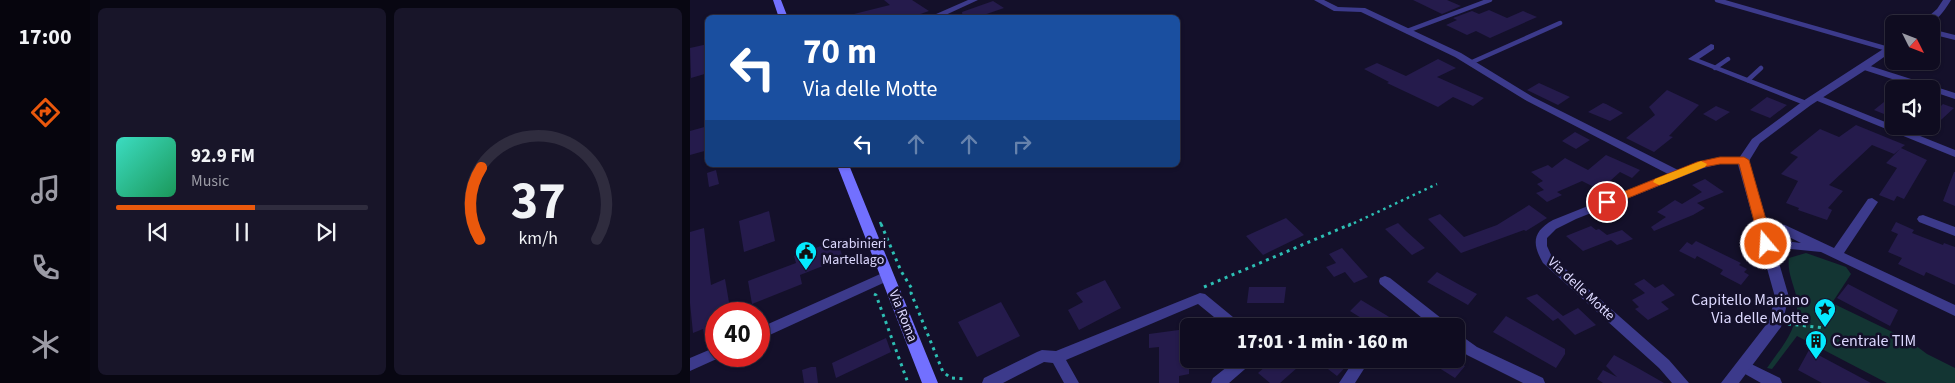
<!DOCTYPE html>
<html lang="en">
<head>
<meta charset="utf-8">
<style>
	body { margin:0; font-family:"Source Sans 3",sans-serif; background:#181529; color:#f1f3f6; height:100vh; display:flex; flex-direction:column; font-size:19px; white-space:nowrap }
	* { box-sizing:border-box; margin:0 }
	p { font-size:16px; color:#9b9ba5 }
	.icon { flex:none; width:28px; height:28px; fill:none; stroke:currentColor; stroke-width:2; stroke-linecap:round; stroke-linejoin:round }
	.map { position:relative; flex:1; overflow:hidden }
	.sheet { display:flex; flex-direction:column; gap:8px; padding:8px; background:#080712; width:600px }
	.sheet>* { flex:none }
	.hud { position:absolute; left:15px; top:15px; width:475px; height:152px; border-radius:8px; box-shadow:0 1px 4px #0004,0 0 0 1px #2f2c3e; background:#1a4fa0; color:#fff; overflow:hidden }
	.needle { width:32px; rotate:132deg }
	.tools { position:absolute; left:1195px; top:15px; display:grid; gap:10px }
	.tools a { display:grid; place-items:center; width:55px; height:55px; border-radius:8px; background:#0f0c20; box-shadow:0 1px 4px #0004,0 0 0 1px #2f2c3e; font-size:25px }
	.speed { position:absolute; left:15px; top:302px; display:flex; gap:10px; font-size:25px; font-weight:700; text-align:center }
	.speed>* { display:grid; place-content:center; width:65px; height:65px; border-radius:50%; background:#0f0c20; box-shadow:0 1px 4px #0004,0 0 0 1px #2f2c3e; line-height:1 }
	.speed .limit { border:8px solid #d22; background:#fff; color:#111 }
	.pin { position:absolute; display:grid; place-items:center; width:42px; height:42px; color:#fff; margin:-21px; border:2px solid #fff; border-radius:50%; box-shadow:0 1px 5px #0007 }
	.me { position:absolute; width:55px; margin:-28px; rotate:342deg; stroke-linejoin:round; filter:drop-shadow(0 0 4px #0008) }
	.turn { display:flex; align-items:center; gap:18px; height:105px; padding:0 15px; font-size:22px }
	.turn .icon { width:65px; height:65px; stroke-width:2.5 }
	.turn b { display:block; font-size:35px; line-height:42px }
	.lanes { display:flex; align-items:center; height:48px; padding:0 15px; background:#0003; justify-content:center; gap:25px; direction:ltr }
	.lanes .off { opacity:.35 }
	.sheet .card { flex:1; display:flex; flex-direction:column; justify-content:center; gap:8px; min-width:0; padding:0 18px; border-radius:8px; background:#181529 }
	.sheet .dial { align-items:center; gap:0 }
	.dial svg { height:130px; overflow:visible; fill:none; stroke:#2f2c3e; stroke-width:7; stroke-linecap:round; text-anchor:middle }
	.dial text { fill:#f1f3f6; stroke:none }
	.song { display:flex; align-items:center; gap:15px }
	.cover { width:60px; height:60px; border-radius:8px; background:linear-gradient(135deg,hsl(170 70% 55%),hsl(150 70% 35%)) }
	.played { height:5px; border-radius:2px; background:linear-gradient(90deg,#ea580c 55%,#2f2c3e 55%) }
	.keys { display:flex; justify-content:space-around; direction:ltr }
	.sheet .tiles { flex:1; display:grid; gap:8px; grid-template-columns:repeat(2,1fr) }
	.trip { position:absolute; left:490px; top:318px; width:285px; height:50px; border-radius:8px; background:#0f0c20; box-shadow:0 1px 4px #0004,0 0 0 1px #2f2c3e; font-weight:800; line-height:50px; text-align:center }
	main { display:flex; flex:1; min-height:0 }
	.tab-bar { display:flex; flex-direction:column; width:90px; justify-content:space-around; align-items:center; background:#06050d; color:#9b9ba5 }
	.tab-bar .icon { width:35px; height:35px }
	.tab-bar .active { color:#ea580c }
	.tab-bar b { font-size:22px; color:#f1f3f6 }
	.map>svg:first-child { display:block }
	.green { fill:#133533 }
	.building { fill:#251b4c }
	.lines { fill:none; stroke-linecap:round; stroke-linejoin:round }
	.path-far1 { stroke:#2dbfb4; stroke-width:2.5; stroke-dasharray:2.5 4; stroke-linecap:butt }
	.path { stroke:#2dbfb4; stroke-width:3; stroke-dasharray:3 4.5; stroke-linecap:butt }
	.service { stroke:#3c3a8b; stroke-width:4.5 }
	.minor { fill:#3c3a8b; fill-rule:evenodd }
	.tertiary { fill:#3c3a8b; fill-rule:evenodd }
	.secondary { fill:#7270ff; fill-rule:evenodd }
	.route { fill:#ea580c; stroke:#983908 }
	.slow { fill:#f59e0b }
	.labels { text-anchor:middle; dominant-baseline:central; stroke-width:5; stroke-linejoin:round; paint-order:stroke }
	.poi-label { font-size:14px; fill:#ddd9ff; stroke:#14102a; text-anchor:start }
	.street-label { font-size:14px; fill:#ddd9ff; stroke:#14102a }
	.near-poi-label { font-size:16px; fill:#ddd9ff; stroke:#14102a; text-anchor:end }
</style>
</head>
<body>
<main>
<nav class="tab-bar">
<b>17:00</b>
<svg class="icon active" aria-label="directions" viewBox="0 0 24 24"><path d="M12 3l9 9-9 9-9-9zM9 14v-3h6M13 9l2 2-2 2"/></svg>
<svg class="icon" aria-label="music" viewBox="0 0 24 24"><path d="M9 18V5l10-2v13"/><circle cx="6" cy="18" r="3"/><circle cx="16" cy="16" r="3"/></svg>
<svg class="icon" aria-label="phone" viewBox="0 0 24 24"><path d="M5 4h4l2 5-3 2q2 4 5 5l2-3 5 2v4C11 20 4 13 5 4z"/></svg>
<svg class="icon" aria-label="climate" viewBox="0 0 24 24"><path d="M12 3v18M4 7l16 10M4 17L20 7"/></svg>
</nav>
<section class="sheet">
<div class="tiles">
<div class="card">
<div class="song"><i class="cover"></i><div><b>92.9 FM</b><p>Music</p></div></div>
<div class="played"></div>
<div class="keys"><svg class="icon" aria-label="previous" viewBox="0 0 24 24"><path d="M18 5L8 12l10 7zM5 5v14"/></svg><svg class="icon" aria-label="pause" viewBox="0 0 24 24"><path d="M8 5v14M16 5v14"/></svg><svg class="icon" aria-label="next" viewBox="0 0 24 24"><path d="M6 5l10 7-10 7zM19 5v14"/></svg></div>
</div>
<div class="card dial"><svg viewBox="0 0 100 80">
<path d="M14 69A42 42 0 1 1 86 69"/>
<path d="M14 69A42 42 0 0 1 15 25" stroke="#ea580c"/>
<text x="50" y="56" font-size="32" font-weight="700">37</text>
<text x="50" y="72" font-size="11">km/h</text>
</svg></div>
</div>
</section>
<div class="map">
<svg width="1265" height="383" viewBox="0 0 1265 383">
	<rect width="100%" height="100%" fill="#14102a"/>
	<!-- green -->
	<path class="green" d="M1116,253L1156,267L1161,274L1142,303L1217,339L1237,354L1265,368V383H1197L1107,336L1082,369L1077,368C1093,345 1112,325 1106,295C1103,283 1097,271 1099,258Z"/>
	<!-- building -->
	<path class="building" d="M194,0H222L239,11L219,18H165L164,14L200,5Z
		M723,0H757L771,6L752,14Z
		M303,1L314,8L285,18H273L272,12Z
		M799,10L817,18L833,11L847,17L800,38L786,31L777,35L756,25L767,20L763,18L782,11L789,14Z
		M18,44V73L1,78L0,48Z
		M748,59L766,68L747,77L794,98L783,106L763,97L748,107L697,83L699,82L674,69L687,63L716,76Z
		M849,83L880,97L868,105L837,90Z
		M977,90L1009,105L979,136L983,137L964,152L936,138L965,115L959,107Z
		M1204,94V118L1184,110Z
		M1077,97L1097,105L1080,118L1060,110Z
		M913,103L916,104L933,113L920,121L898,112Z
		M1253,104L1264,108L1241,129V105L1249,108Z
		M1026,106L1040,112L1026,121L1013,114Z
		M1166,125L1215,145L1211,148L1237,160L1214,199L1207,196L1204,201L1189,195L1207,168L1196,163L1210,149L1204,154L1182,145L1139,185L1153,191L1138,208L1142,210L1137,220L1108,210L1109,208L1096,203L1108,181L1091,174L1108,157L1100,153L1130,129L1149,137Z
		M18,126V150L0,155V131Z
		M885,132L900,140L886,149L872,141Z
		M916,155L950,170L942,178L930,172L910,190L892,181L867,192L872,195L857,202L846,193L854,190L847,184L853,181L841,172L858,165L862,168L875,158L898,170Z
		M26,170L29,184L19,187L17,173Z
		M1264,172H1265V206L1253,201Z
		M1015,179L1034,192L1007,203L1015,208L1003,215L964,231L961,227L976,217L967,212L985,200L992,204L1012,192L1002,185Z
		M839,205L857,218L836,231L834,230L771,253L738,219L750,214L774,237L807,225Z
		M79,211L85,241L54,252L49,221Z
		M596,218L614,235L573,255L556,236Z
		M1206,222L1224,230L1222,233L1253,245L1254,243L1265,247V285L1236,272L1234,276L1208,264L1212,258L1198,252L1208,234L1201,231Z
		M708,223L716,231L735,248L722,255L695,229Z
		M901,226L906,230L909,229L917,235L932,230L943,239L927,245L921,240L893,251L876,236Z
		M14,228L21,285L35,279L41,314H26V330L14,335L13,329L3,333L0,303V232Z
		M147,240L153,258L110,275L112,284L62,304L58,281L106,263L104,256Z
		M1006,241L1051,263L1049,265L1057,269L1054,272L1059,275L1051,285L1030,274L1033,270L1007,256L1005,259L989,251L997,242L1002,245Z
		M652,248L660,257L678,277L664,283L655,272L644,277L636,267L646,263L639,254Z
		M747,272L770,285L787,294L778,305L737,282Z
		M954,279L965,288L973,284L985,295L971,302L979,309L958,320L945,309L949,307L942,300L955,293L944,284Z
		M415,280L431,308L389,330L378,310L393,302L386,293Z
		M1158,284L1208,310L1200,326L1147,298Z
		M559,287H596L594,303H557Z
		M847,294L873,316L888,308L906,325L885,335L868,318L863,321L836,298Z
		M671,300L696,315L713,326H684L660,311Z
		M311,302L330,336L287,357L268,322Z
		M816,316L875,349V354L866,368L803,332Z
		M496,329L499,337V374L489,376V383H469V347L459,348V334Z
		M196,338L201,352L146,378L142,363Z
		M1119,350L1181,383H1132L1108,370Z
		M924,355L946,367L974,383H913L907,379L913,370L927,377L916,366Z
		M584,359H617L590,383H580L568,373Z
		M625,359H663L647,376Z
		M735,359H764L775,366L765,378Z
		M121,367H126L128,383H114L112,370Z"/>
	<g class="lines">
		<!-- path-far1 -->
		<path class="path-far1" d="M190,222L192,226
			M658,226L747,184"/>
		<!-- path -->
		<path class="path" d="M191,224L211,271L222,289L221,293L253,372L261,378L275,379
			M514,287L661,224
			M184,294L186,295L218,383
			M1098,324L1135,328
			M35,362L44,356"/>
		<!-- service -->
		<path class="service" d="M1027,0L1198,49
			M717,31L800,0
			M780,63L870,23
			M1025,68L1038,59
			M1058,80L1071,68"/>
		<!-- minor -->
		<path class="minor" d="M278,0H288L249,18H237Z
			M624,0H634L648,7L675,8L771,53L843,97L988,170C1009,162 1034,153 1057,159L1058,161L1057,163L1030,164L1014,168L886,219L866,229L857,238V246L862,257L979,360L999,383H982L969,368L853,263C842,244 842,232 863,220L978,174L837,101L765,57L671,12L644,11Z
			M1241,29L1265,35V40L1241,34Z
			M1021,44L1024,45V49L1009,59L1122,103L1117,106L1114,105L998,59Z
			M1174,64L1265,93V99L1241,91V89H1233L1171,69V65Z
			M1128,95L1265,150V157L1125,100V96Z
			M1182,198L1188,202L1154,253L1265,305V316L1131,252L1072,246L1070,243L1072,240L1076,239L1111,243L1087,231L1065,225L1063,222L1069,218L1095,225L1144,248L1178,199Z
			M1233,215L1265,227V236L1229,222L1227,219L1229,216Z
			M197,271L202,273L203,276L202,279L69,340V328Z
			M695,276L700,278L756,322L758,326H742L690,284L689,281L690,278Z
			M510,293L515,294L549,322L551,326H535L508,304L376,360L389,383H374L363,363L354,362L313,383H292L294,378L347,352L352,350L366,351Z
			M766,332L787,347L853,378L855,383H833L777,355L766,346Z
			M26,347V356L31,357L0,371V358Z
			M547,359H564L562,363L539,383H521L523,378Z
			M665,359H678L679,361L665,383H649Z
			M1053,360L1090,378L1092,383H1071L1048,370L1046,366L1048,362Z"/>
		<!-- tertiary -->
		<path class="tertiary" d="M1253,0H1261C1253,13 1246,24 1230,24L1247,9Z
			M1204,42V50L1177,69L1121,105L1070,143L1059,161L1099,297L1091,327L1049,383H1031L1079,321L1085,297L1047,161L1062,139L1113,101Z"/>
		<!-- secondary -->
		<path class="secondary" d="M83,0H91L98,18H89Z
			M147,165H159L248,383H232Z"/>
	</g>
	<!-- route -->
	<path class="route" d="M1030,157H1054L1059,160L1083,244L1081,247L1076,248L1070,244L1049,164H1030L1014,167L921,205H913L911,202L913,200L1007,162Z"/>
	<!-- slow -->
	<path class="slow" d="M1011,161L1017,164L1015,167L973,184L969,185L963,182L965,179Z"/>
	<!-- icons -->
	<defs>
		<g id="civic-pin" transform="scale(1.125)"><path d="M0 17L-7.5 6A9.5 9.5 0 1 1 7.5 6Z" fill="#05eaff" stroke="#14102a"/><path d="M-.6-6.5H3V-4.5H.6V-3L4-1V1h2V6H-6V1h2V-1L-.6-3ZM-1.2 2.5V6h2.4V2.5Z" fill="#111"/></g>
		<g id="sight-pin" transform="scale(1.125)"><path d="M0 17L-7.5 6A9.5 9.5 0 1 1 7.5 6Z" fill="#05eaff" stroke="#14102a"/><path d="M0-6L1.8-2.2L6-1.7L2.9 1.2L3.7 5.4L0 3.3L-3.7 5.4L-2.9 1.2L-6-1.7L-1.8-2.2Z" fill="#111"/></g>
		<g id="building-pin" transform="scale(1.125)"><path d="M0 17L-7.5 6A9.5 9.5 0 1 1 7.5 6Z" fill="#05eaff" stroke="#14102a"/><path d="M-4-6H4V6H1V3H-1V6H-4ZM-2.5-4.3h1.7v1.8h-1.7ZM.8-4.3h1.7v1.8H.8ZM-2.5-1h1.7V.8h-1.7ZM.8-1h1.7V.8H.8Z" fill="#111"/></g>
	</defs>
	<g fill-rule="evenodd">
		<use href="#civic-pin" x="116" y="252"/>
		<use href="#sight-pin" x="1135" y="309"/>
		<use href="#building-pin" x="1126" y="341"/>
	</g>
	<g class="labels">
		<!-- poi labels -->
		<g class="poi-label">
			<text x="132" y="244">Carabinieri<tspan x="132" dy="16">Martellago</tspan></text>
		</g>
		<!-- street labels -->
		<g class="street-label">
			<text transform="translate(891 289) rotate(43)">Via delle Motte</text>
			<text transform="translate(213 316) rotate(68)">Via Roma</text>
		</g>
		<!-- near-poi labels -->
		<g class="near-poi-label">
			<text x="1119" y="300">Capitello Mariano<tspan x="1119" dy="18">Via delle Motte</tspan></text>
			<text x="1142" y="341" text-anchor="start">Centrale TIM</text>
		</g>
	</g>
</svg>
<div class="tools">
<a><svg class="needle" viewBox="-14 -14 28 28"><path d="M0-13l5 13h-10z" fill="#e53935"/><path d="M0 13l5-13h-10z" fill="#9b9ba5"/></svg></a>
<a><svg class="icon" aria-label="sound" viewBox="0 0 24 24"><path d="M4 9h4l5-4v14l-5-4H4zM17 9q2 3 0 6"/></svg></a>
</div>
<div class="speed"><div class="limit">40</div></div>
<div class="pin" style="left:917px;top:202px;background:#d93025"><svg class="icon" aria-label="arrive" viewBox="0 0 24 24"><path d="M6 21V4h12l-3 4 3 4H6"/></svg></div>
<svg class="me" style="left:1076px;top:244px" viewBox="-20 -20 40 40"><circle r="17" fill="#ea580c" stroke="#fff" stroke-width="3"/><path d="M0-11L8 9 0 5-8 9z" fill="#fff"/></svg>
<div class="trip">17:01 · 1 min · 160 m</div>
<div class="hud">
<div class="turn"><svg class="icon" aria-label="left" viewBox="0 0 24 24"><path d="M17 20v-9H6M10 6l-5 5 5 5"/></svg><div><b>70 m</b>Via delle Motte</div></div>
<div class="lanes"><svg class="icon" aria-label="left" viewBox="0 0 24 24"><path d="M17 20v-9H6M10 6l-5 5 5 5"/></svg><svg class="icon off" aria-label="ahead" viewBox="0 0 24 24"><path d="M12 20V5M6 11l6-6 6 6"/></svg><svg class="icon off" aria-label="ahead" viewBox="0 0 24 24"><path d="M12 20V5M6 11l6-6 6 6"/></svg><svg class="icon off" aria-label="right" viewBox="0 0 24 24"><path d="M7 20v-9h11M14 6l5 5-5 5"/></svg></div>
</div>
</div>
</main>
</body>
</html>
